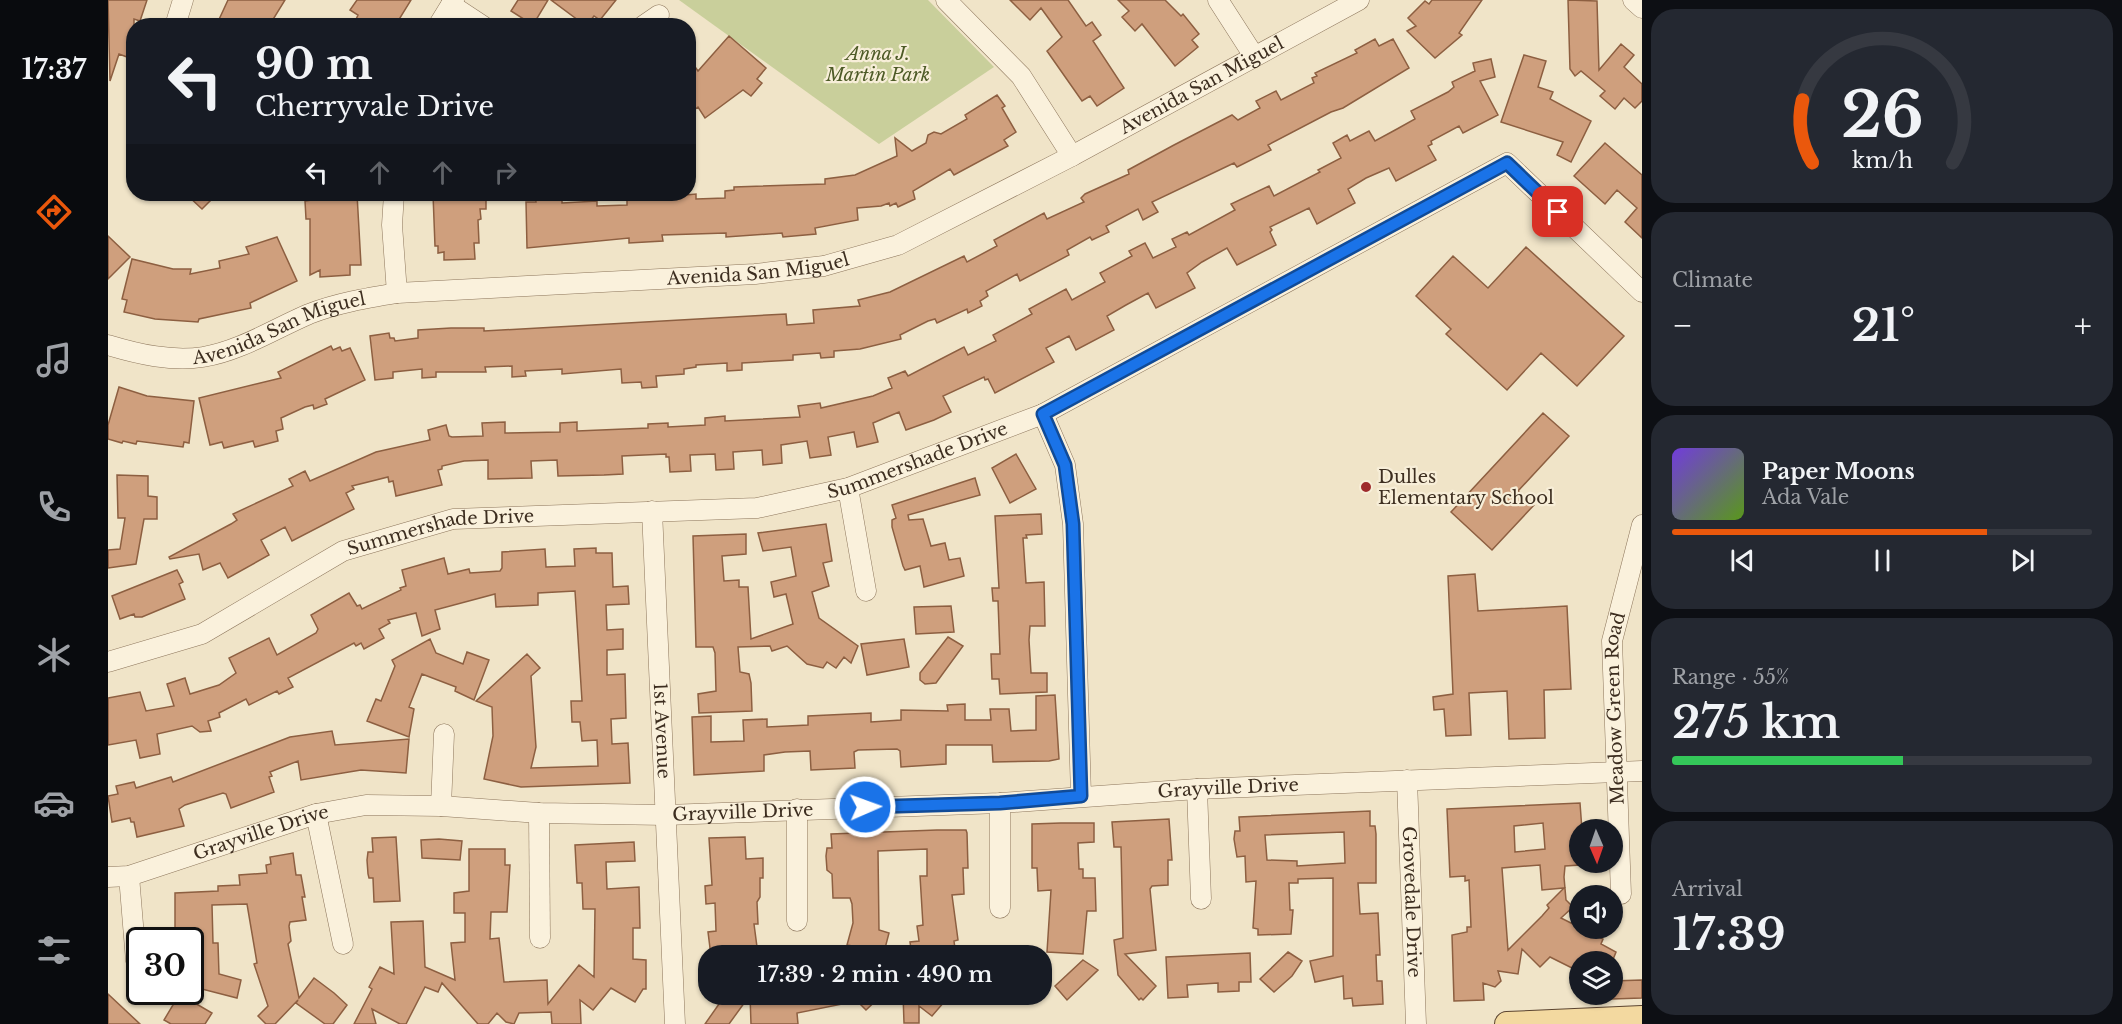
<!DOCTYPE html>
<html lang="en">
<head>
<meta charset="utf-8">
<style>
	body { margin:0; font-family:"Libre Baskerville",serif; background:#242831; color:#f1f3f6; height:100vh; display:flex; flex-direction:column; font-size:22px; white-space:nowrap }
	* { box-sizing:border-box; margin:0 }
	p { font-size:20px; color:#9ea1a6 }
	.icon { flex:none; width:33px; height:33px; fill:none; stroke:currentColor; stroke-width:2; stroke-linecap:round; stroke-linejoin:round }
	.map { position:relative; flex:1; overflow:hidden }
	.details { display:flex; flex-direction:column; gap:9px; padding:9px; background:#0d0f14; width:480px }
	.details>* { flex:none }
	.guide { position:absolute; left:18px; top:18px; width:570px; height:183px; border-radius:24px; box-shadow:0 2px 4px #0004; background:#171b24; color:#f1f3f6; overflow:hidden }
	.needle { width:39px; rotate:178deg }
	.controls { position:absolute; left:1461px; top:819px; display:grid; gap:12px }
	.controls a { display:grid; place-items:center; width:54px; height:54px; border-radius:50%; background:#171b24; box-shadow:0 2px 4px #0004; font-size:30px }
	.speed { position:absolute; left:18px; top:927px; display:flex; gap:12px; font-size:30px; font-weight:700; text-align:center }
	.speed>* { display:grid; place-content:center; width:78px; height:78px; border-radius:50%; background:#171b24; box-shadow:0 2px 4px #0004; line-height:1 }
	.speed .limit { border:3px solid #111; border-radius:9px; background:#fff; color:#111 }
	.pin { position:absolute; display:grid; place-items:center; width:51px; height:51px; color:#fff; margin:-26px; border-radius:12px; box-shadow:0 3px 9px #0006 }
	.me { position:absolute; width:66px; margin:-33px; rotate:88deg; stroke-linejoin:round; filter:drop-shadow(0 0 4px #0008) }
	.turn { display:flex; align-items:center; gap:21px; height:126px; padding:0 30px; font-size:27px }
	.turn .icon { width:78px; height:78px; stroke-width:2.5 }
	.turn b { display:block; font-size:42px; line-height:51px }
	.lanes { display:flex; align-items:center; height:57px; padding:0 30px; background:#0003; justify-content:center; gap:30px; direction:ltr }
	.lanes .off { opacity:.35 }
	.big { font-size:45px; font-weight:600; line-height:1.1 }
	.details .widget { flex:1; display:flex; flex-direction:column; justify-content:center; gap:9px; min-width:0; padding:0 21px; border-radius:24px; background:#242831 }
	.details .dial { align-items:center; gap:0 }
	.dial svg { height:156px; overflow:visible; fill:none; stroke:#363941; stroke-width:7; stroke-linecap:round; text-anchor:middle }
	.dial text { fill:#f1f3f6; stroke:none }
	.song { display:flex; align-items:center; gap:18px }
	.cover { width:72px; height:72px; border-radius:9px; background:linear-gradient(135deg,hsl(260 70% 55%),hsl(90 70% 35%)) }
	.played { height:6px; border-radius:3px; background:linear-gradient(90deg,#ea580c 75%,#363941 75%) }
	.keys { display:flex; justify-content:space-around; direction:ltr }
	.heat { display:flex; justify-content:space-between; align-items:center; font-size:33px; direction:ltr }
	.charge { height:9px; border-radius:4px; background:linear-gradient(90deg,#34c759 55%,#363941 0) }
	.trip { position:absolute; left:590px; top:945px; width:354px; height:60px; border-radius:24px; background:#171b24; box-shadow:0 2px 4px #0004; font-weight:600; line-height:60px; text-align:center }
	main { display:flex; flex:1; min-height:0 }
	.menu { display:flex; flex-direction:column; width:108px; justify-content:space-around; align-items:center; background:#090b0e; color:#9ea1a6 }
	.menu .icon { width:42px; height:42px }
	.menu .selected { color:#ea580c }
	.menu b { font-size:27px; color:#f1f3f6 }
	.map>svg:first-child { display:block }
	.green { fill:#c9cf9b }
	.building { fill:#cf9f7d; stroke:#8d5f41; stroke-width:1.5; fill-rule:evenodd }
	.lines { fill:none; stroke-linecap:round; stroke-linejoin:round }
	.minor-casing { stroke:#8d765c; stroke-width:21 }
	.major-casing { stroke:#5b4430; stroke-width:26 }
	.minor { stroke:#faf1dc; stroke-width:20 }
	.major { stroke:#f3d9a0; stroke-width:24 }
	.route-casing { stroke:#114b97; stroke-width:15 }
	.route { stroke:#1a73e8; stroke-width:10 }
	.poi-dot { fill:#9e2a2b; stroke:#f7eed8; stroke-width:2 }
	.labels { text-anchor:middle; dominant-baseline:central; stroke-width:4.5; stroke-linejoin:round; paint-order:stroke }
	.park-label { font-size:18px; font-style:italic; fill:#4d5a26; stroke:#f7eed8 }
	.street-label { font-size:18px; fill:#3d2e20; stroke:#f7eed8 }
	.poi-label { font-size:18px; fill:#3d2e20; stroke:#f7eed8; text-anchor:start }
</style>
</head>
<body>
<main>
<nav class="menu">
<b>17:37</b>
<svg class="icon selected" aria-label="directions" viewBox="0 0 24 24"><path d="M12 3l9 9-9 9-9-9zM9 14v-3h6M13 9l2 2-2 2"/></svg>
<svg class="icon" aria-label="music" viewBox="0 0 24 24"><path d="M9 18V5l10-2v13"/><circle cx="6" cy="18" r="3"/><circle cx="16" cy="16" r="3"/></svg>
<svg class="icon" aria-label="phone" viewBox="0 0 24 24"><path d="M5 4h4l2 5-3 2q2 4 5 5l2-3 5 2v4C11 20 4 13 5 4z"/></svg>
<svg class="icon" aria-label="climate" viewBox="0 0 24 24"><path d="M12 3v18M4 7l16 10M4 17L20 7"/></svg>
<svg class="icon" aria-label="car" viewBox="0 0 24 24"><path d="M5 17H2v-5l4-1 3-4h7l3 4 3 1v5h-3M9 17h6M6 11h13"/><circle cx="7" cy="17" r="2"/><circle cx="17" cy="17" r="2"/></svg>
<svg class="icon" aria-label="filters" viewBox="0 0 24 24"><path d="M4 7h16M4 17h16"/><circle cx="9" cy="7" r="2"/><circle cx="15" cy="17" r="2"/></svg>
</nav>
<div class="map">
<svg width="1534" height="1024" viewBox="0 0 1534 1024">
	<rect width="100%" height="100%" fill="#f0e4c8"/>
	<!-- green -->
	<path class="green" d="M571,0H820L886,67L771,144Z"/>
	<!-- building -->
	<path class="building" d="M0,0H39L32,21L26,19V39L19,57L11,54L2,81Z
		M120,0H177L161,26H108Z
		M249,0H303L287,26H245L250,15L242,10Z
		M410,0H440L425,25L403,11Z
		M443,0H508L492,20L486,16L478,26Z
		M902,0H960L978,26L984,22L993,35L985,41L1016,88L989,106L982,96L974,101L939,51L954,37L933,8L922,20Z
		M1010,0H1057L1073,16L1075,14L1091,34L1084,40L1090,47L1067,66L1034,24L1027,31L1014,17L1021,11Z
		M1324,0H1374L1351,33L1354,35L1327,58L1299,31L1308,26L1300,18L1317,1L1321,4Z
		M1460,0L1489,1L1491,70L1513,44L1526,55L1516,67L1534,84V101L1527,108L1516,98L1507,109L1492,96L1497,91L1473,71L1467,76L1462,69Z
		M621,36L658,68L649,79L654,83L643,96L635,90L597,118L590,107L586,110L580,103V57L590,71Z
		M1267,39L1271,46L1285,39L1301,68L1235,108L1223,112L1160,145L1163,150L1129,167L1126,163L1044,202L1050,212L1035,220L1030,209L998,226L1001,232L984,240L982,237L959,250L961,255L912,281L909,274L878,291L880,296L872,301L874,306L860,313L859,309L829,323L827,319L820,321L792,335L793,339L752,349L726,351V357L713,358L712,353L685,355V360L634,363V370L619,371V363L588,365V367L576,369V374L548,376L549,387L534,388L533,382L514,383L513,369L454,374V369L417,371L418,376L404,377V366L377,367L378,372H328V377L314,378V369L285,372V378L267,380L262,336L281,333L282,338H286L287,341L310,338V330L343,328H376V331L678,314L679,325L706,323L705,310L752,306L750,300L782,292L856,256L859,262L889,246L886,240L936,213L939,219L976,202L973,198L977,194L1021,174L1020,170L1066,145L1124,115L1130,120L1152,108L1148,101L1168,91L1173,100L1206,83L1204,78L1209,76L1207,73L1249,53L1247,50Z
		M1416,55L1438,61L1430,87L1445,92L1442,99L1483,121L1463,162L1449,155L1455,142L1393,122Z
		M1383,59L1387,77L1372,81L1390,115L1355,133L1351,126L1323,141L1324,144L1320,146L1328,160L1288,181L1281,168L1258,178L1240,189L1247,203L1209,224L1201,208L1162,227L1164,230L1162,232L1168,245L1129,265L1119,248L1094,262L1079,273L1087,288L1048,308L1040,293L1018,305L999,316L1006,330L968,350L961,336L938,348L946,362L887,393L880,379L877,380L876,377L835,396L843,412L826,420L798,430L791,412L765,423L770,442L749,447L746,432L720,437L723,455L702,458L699,441L673,445L674,463L655,465L654,450L625,452L626,469L608,470L607,454L582,455L583,471L562,472L561,457H558V454L514,456L515,474L496,475L450,476L449,460L423,461L424,478L380,479V460L356,461L334,466V469L330,470L334,485L288,496L285,481L281,482L280,477L244,486L246,489L238,493L246,509L184,541L177,527L153,540L161,555L120,578L112,563L95,570L91,554L62,559L61,557L123,524L129,520L125,514L185,486L181,479L197,471L202,481L268,452L322,440L320,430L338,425L341,436L344,437L375,436L374,423L397,422V433L452,432V423L469,422V431L540,428V424L560,423V427L597,425V418L617,416V421L692,417L690,406L712,403L713,408L765,396L784,388L780,378L797,371L800,376L856,347L860,355L888,341L885,335L924,314L921,309L958,289L964,300L997,282L992,273L1024,256L1021,251L1037,243L1045,258L1068,247L1064,239L1079,232L1081,235L1127,210L1123,204L1161,186L1166,196L1212,172L1210,170L1233,158L1225,143L1239,135L1242,141L1261,131L1267,141L1289,129L1307,119L1303,111L1340,92L1346,87L1344,82L1367,71L1365,63Z
		M889,95L897,106L894,108L908,132L896,140L900,146L846,175L842,169L805,191L807,199L790,207L788,203L782,206L781,203L773,206L749,208L750,220L707,228L708,234L675,237L674,233L618,237V233L554,235L555,241L521,243V238L419,248L418,202H428L427,194H443V199H454V203L489,201V206L519,205V195L533,194V199L588,194V199L617,198V191L626,190V187L717,184V179L747,175L789,156L787,138L804,151L818,143L820,135L826,132L833,134L859,119L857,115Z
		M1497,143L1534,175V238L1517,222L1529,208L1509,190L1497,204L1466,176Z
		M78,194H109L94,209Z
		M210,194H249L253,265H242V275L212,277V270L202,275V219H198L197,201L210,199Z
		M325,194H378V209H372L373,219L370,220L371,243H366L367,259L336,260V252L330,253V246H327Z
		M0,236L22,257L0,279Z
		M169,237L189,281L142,303L143,308L91,319L90,322L47,319L16,312L19,300L14,299L24,259L65,269H83L82,274L112,268L111,261L141,254L138,247Z
		M1418,247L1516,336L1469,386L1433,353L1399,390L1338,334L1343,329L1308,296L1345,256L1380,288Z
		M223,346L225,350L232,347L234,351L242,348L257,380L217,399L219,404L206,409L205,405L197,407L173,418L175,429L168,431L170,441L147,447L145,441L116,448L114,442L102,445L91,398L173,378L170,372Z
		M11,387L39,396L86,401L81,443L76,442L75,447L29,441L28,444L15,441L14,443L0,439V425Z
		M1435,413L1461,436L1410,491L1426,505L1384,550L1343,512Z
		M908,454L928,489L902,503L884,468Z
		M9,475L40,476V496L49,497V519H36L28,564L0,568V550L12,549L17,518H10Z
		M867,478L872,495L800,515L801,520L815,519L823,546L837,543L841,560L852,558L856,576L816,587L812,566L797,570L795,566L784,527V520L788,518L784,505Z
		M933,514L934,534L918,535L919,538H915L918,583L936,582L937,626H922L921,640L923,673H939V692L892,694L891,679H884L883,654H892L890,601H885L884,588H891L887,516Z
		M718,524L724,561L715,563L721,586L704,592L711,618L750,646L743,663L736,657L728,668L719,662L715,668L699,664L679,646L664,651L662,646L630,647L632,672L641,674L643,683L644,711L591,713L590,694L608,691L607,653L605,647H588L585,536L638,534V554L614,556L616,581L631,580V587H640L643,639L685,624L678,594L666,597L663,582L688,576L683,547L655,551L650,533Z
		M488,548V553H504L505,587L520,586L521,604L498,605L499,630L515,629V649L499,650V675L517,674L518,718L503,719L504,744L520,743L522,783L413,787L376,779L385,736L384,707L368,701L419,654L432,668L423,676L428,747L423,768L490,766L489,740L474,741L472,722H464L463,701H474L467,591L430,593V605L388,607L387,594L327,610L332,629L314,636L308,613L280,620L282,623L271,629L276,638L256,649L253,643L248,646L246,643L180,678L185,687L171,694L169,691L141,705L138,699L111,713L112,717L100,721L103,731L92,732L84,726L49,734L52,754L32,758L28,740L0,745V698L32,692L38,711L66,706L59,684L77,678L82,694L111,685L128,673L121,658L161,638L169,655L208,633L210,629L203,615L241,593L249,606L252,605L254,609L293,590L292,588L298,586L294,570L336,558L340,574L361,569L362,573L392,571L394,568V552L437,549L438,567L467,566L466,549Z
		M69,570L75,582L71,584L77,599L34,617H27L26,614L12,619L4,596Z
		M1367,574L1370,611L1459,606L1463,689L1436,690L1437,738L1401,739L1399,691L1361,693L1363,735L1338,736L1336,709L1326,710L1325,697L1345,694L1340,576Z
		M843,606L846,632L808,634L806,607Z
		M840,637L855,646L828,683L817,684L812,680V673Z
		M322,639L328,653L355,664L359,652L381,660L366,700L347,691L348,687L314,674L301,707L306,709L301,737L259,721L268,699L273,701L287,666L284,660Z
		M796,639L801,667L759,675L753,644Z
		M947,695L951,759L941,761L885,762L884,745H838V764L793,767L792,751L789,749L750,750L746,752L747,768L703,770L702,751L677,752L656,755V771L586,775L584,717L603,716V742L636,741L635,720L659,719V727L700,725V716L763,713V722L793,720V710L840,711L839,705L857,704V720H883L882,709H901L903,731L928,730V696Z
		M224,731L227,745L301,739L298,773L253,770L193,780L190,761L162,772L164,776L161,777L166,792L123,808L118,794L115,793L77,805L71,809L76,826L29,837L26,822H23L22,818L4,822L0,796L10,794L8,786L26,782L28,788L63,777L65,782L182,737Z
		M1472,803L1474,830H1472V865L1457,866L1456,877L1458,900L1465,907L1453,918L1495,939L1493,944L1508,952L1504,962H1472V972L1442,957L1432,967L1414,949L1410,974L1390,971L1393,981L1387,987L1375,983L1376,1000L1346,1001L1344,935L1359,932V927H1363L1361,880L1357,881V876L1342,877L1339,809ZM1435,823L1437,849L1407,852L1406,826ZM1432,865L1434,890L1456,888L1439,905L1441,908L1434,916L1400,950L1394,868Z
		M1262,811V826H1267L1268,834V883H1250L1252,914L1270,913L1272,955H1268L1269,981H1274L1275,1004L1245,1006L1244,998L1236,999L1235,976L1207,982L1202,961L1225,956V878L1190,879V883H1181L1182,910H1185L1183,934L1150,935V929L1145,928L1148,881L1138,882L1137,856L1129,857L1126,839L1127,831H1132L1131,817ZM1236,832L1237,863L1189,866V861L1159,860L1157,835Z
		M1061,819L1064,860H1060V885L1044,886L1042,889L1048,950L1017,954L1048,986L1035,1000L1033,998L1031,1000L1010,975L1006,940L1015,938L1013,847H1006L1004,822Z
		M953,823H986V842L970,843L971,869H975V878H987L988,911H979L975,954L939,952L943,890L930,891L929,868H924V824Z
		M829,830H858L859,833L860,868H855L856,894L844,895L850,940L846,941L848,956H804L802,942L811,941L809,926L815,925L812,876H819V849L770,851L771,930L781,933L775,956H742L745,946L739,945L745,923L744,904L742,898H725L724,874L719,870L718,856L719,848H724L723,834Z
		M288,837L292,901L266,902L265,878H261L260,874L259,860L260,852H265L264,838Z
		M637,837L638,859L655,858V878H652V897L649,902L650,924H646L649,947L637,949V952L632,953V956H603L600,932L608,931L607,903L598,904L597,886L604,885L601,838Z
		M331,839L354,841L352,860L314,858L313,840Z
		M526,842L527,861L498,862L499,889L531,887L532,928H525V959L538,960V989H535L527,1002L503,988L485,1010L472,1000L473,1024H444L443,1012L411,1013L406,1024L398,1022L389,1013L380,1024H370L334,983L330,992L317,987L298,1024H292L264,1009L268,1024H246L264,989L261,987L272,967L286,974L283,922L315,921L317,967L347,980L343,943L357,942V913H346V893L361,891V849H397V865H402L399,912H383L382,939L391,938L396,982L439,980L440,1004L471,965L486,977L487,909H475L474,883H469L467,845Z
		M185,853L188,875H193L197,897H194L198,920L182,922L181,926L183,941L180,944L191,998L206,978L226,993L239,1005L225,1024H217L188,1003L190,1000L167,1024H158L150,1016L160,1006L146,964L149,963L139,904L104,905L105,943H110L111,974L133,980L129,998L82,986V940H72V935L67,936V893L110,891V886L132,885L131,875L159,873L158,865L163,864L162,857Z
		M1180,952L1194,961L1184,976L1166,992L1152,979Z
		M1142,953L1143,982H1131V991L1110,992V983L1079,985L1080,997L1060,998L1058,957Z
		M975,960L990,970L959,1000L947,986Z
		M1534,980V998L1504,999V981Z
		M68,992L104,1013L97,1024H63L56,1020L65,1005L61,1002Z
		M0,994L32,1024H0Z
		M618,994H775L758,1010L749,1001L689,1013L690,1024H643L642,995L621,1024H597Z
		M795,994H843L824,1016L811,1006V1023H796Z"/>
	<g class="lines">
		<!-- minor casing -->
		<g class="minor-casing">
			<g id="minor">
				<path d="M838,0L913,76L964,156"/>
				<path d="M1110,0L1146,56"/>
				<path d="M1525,0L1534,8"/>
				<path d="M343,5L375,26"/>
				<path d="M67,26L75,0"/>
				<path d="M330,26L346,0"/>
				<path d="M535,26L551,15"/>
				<path d="M286,194L284,225L289,293"/>
				<path id="s1" d="M0,345C30,354 64,362 95,357C132,351 166,329 201,314C229,303 259,298 289,293L647,274L716,266L790,245L964,156L1251,0"/>
				<path d="M935,414L957,465L965,524L973,796"/>
				<path d="M740,488L758,591"/>
				<path id="s2" d="M544,511L567,1024"/>
				<path id="s3" d="M0,662L94,634L235,551L345,519L649,508L740,488L935,414L1399,163L1534,292"/>
				<path id="s4" d="M1299,780L1308,1024"/>
				<path d="M1089,789L1093,899"/>
				<path d="M892,803V908"/>
				<path d="M333,806L336,734"/>
				<path d="M689,809V921"/>
				<path d="M431,813L432,938"/>
				<path d="M208,814L235,944"/>
				<path d="M21,876L28,961"/>
				<path id="s5" d="M0,877L21,876L208,814L258,805L333,806L431,813L558,815L892,803L1089,789L1534,771"/>
				<path id="s6" d="M1513,894L1504,641L1534,525"/>
			</g>
		</g>
		<!-- major casing -->
		<g class="major-casing">
			<path id="major" d="M1399,1024L1534,1018"/>
		</g>
		<!-- minor -->
		<use href="#minor" class="minor"/>
		<!-- major -->
		<use href="#major" class="major"/>
	</g>
	<g class="lines">
		<!-- route casing -->
		<g class="route-casing">
			<path id="route" d="M757,807L892,803L973,796L965,524L957,465L935,414L1399,163L1450,212"/>
		</g>
		<!-- route -->
		<use href="#route" class="route"/>
	</g>
	<!-- markers -->
	<circle class="poi-dot" cx="1258" cy="487" r="6"/>
	<g class="labels">
		<!-- park labels -->
		<g class="park-label">
			<text x="770" y="54">Anna J.<tspan x="770" dy="21">Martin Park</tspan></text>
		</g>
		<!-- street labels -->
		<g class="street-label">
			<text stroke="none"><textPath href="#s1" startOffset="1150">Avenida San Miguel</textPath></text>
			<text stroke="none"><textPath href="#s1" startOffset="664">Avenida San Miguel</textPath></text>
			<text stroke="none"><textPath href="#s1" startOffset="178">Avenida San Miguel</textPath></text>
			<text stroke="none"><textPath href="#s3" startOffset="848">Summershade Drive</textPath></text>
			<text stroke="none"><textPath href="#s3" startOffset="362">Summershade Drive</textPath></text>
			<text stroke="none"><textPath href="#s6" startOffset="186">Meadow Green Road</textPath></text>
			<text stroke="none"><textPath href="#s2" startOffset="220">1st Avenue</textPath></text>
			<text stroke="none"><textPath href="#s5" startOffset="1132">Grayville Drive</textPath></text>
			<text stroke="none"><textPath href="#s5" startOffset="646">Grayville Drive</textPath></text>
			<text stroke="none"><textPath href="#s5" startOffset="160">Grayville Drive</textPath></text>
			<text stroke="none"><textPath href="#s4" startOffset="122">Grovedale Drive</textPath></text>
		</g>
		<!-- poi labels -->
		<g class="poi-label">
			<text x="1270" y="477">Dulles<tspan x="1270" dy="21">Elementary School</tspan></text>
		</g>
	</g>
</svg>
<div class="controls">
<a><svg class="needle" viewBox="-14 -14 28 28"><path d="M0-13l5 13h-10z" fill="#e53935"/><path d="M0 13l5-13h-10z" fill="#9ea1a6"/></svg></a>
<a><svg class="icon" aria-label="sound" viewBox="0 0 24 24"><path d="M4 9h4l5-4v14l-5-4H4zM17 9q2 3 0 6"/></svg></a>
<a><svg class="icon" aria-label="layers" viewBox="0 0 24 24"><path d="M12 4l9 5-9 5-9-5zM3 14l9 5 9-5"/></svg></a>
</div>
<div class="speed"><div class="limit">30</div></div>
<div class="pin" style="left:1450px;top:212px;background:#d93025"><svg class="icon" aria-label="arrive" viewBox="0 0 24 24"><path d="M6 21V4h12l-3 4 3 4H6"/></svg></div>
<svg class="me" style="left:757px;top:807px" viewBox="-20 -20 40 40"><circle r="17" fill="#1a73e8" stroke="#fff" stroke-width="3"/><path d="M0-11L8 9 0 5-8 9z" fill="#fff"/></svg>
<div class="trip">17:39 · 2 min · 490 m</div>
<div class="guide">
<div class="turn"><svg class="icon" aria-label="left" viewBox="0 0 24 24"><path d="M17 20v-9H6M10 6l-5 5 5 5"/></svg><div><b>90 m</b>Cherryvale Drive</div></div>
<div class="lanes"><svg class="icon" aria-label="left" viewBox="0 0 24 24"><path d="M17 20v-9H6M10 6l-5 5 5 5"/></svg><svg class="icon off" aria-label="ahead" viewBox="0 0 24 24"><path d="M12 20V5M6 11l6-6 6 6"/></svg><svg class="icon off" aria-label="ahead" viewBox="0 0 24 24"><path d="M12 20V5M6 11l6-6 6 6"/></svg><svg class="icon off" aria-label="right" viewBox="0 0 24 24"><path d="M7 20v-9h11M14 6l5 5-5 5"/></svg></div>
</div>
</div>
<section class="details">
<div class="widget dial"><svg viewBox="0 0 100 80">
<path d="M14 69A42 42 0 1 1 86 69"/>
<path d="M14 69A42 42 0 0 1 9 37" stroke="#ea580c"/>
<text x="50" y="56" font-size="32" font-weight="700">26</text>
<text x="50" y="72" font-size="11">km/h</text>
</svg></div>
<div class="widget"><p>Climate</p>
<div class="heat"><a>−</a><b class="big">21°</b><a>+</a></div>
</div>
<div class="widget">
<div class="song"><i class="cover"></i><div><b>Paper Moons</b><p>Ada Vale</p></div></div>
<div class="played"></div>
<div class="keys"><svg class="icon" aria-label="previous" viewBox="0 0 24 24"><path d="M18 5L8 12l10 7zM5 5v14"/></svg><svg class="icon" aria-label="pause" viewBox="0 0 24 24"><path d="M8 5v14M16 5v14"/></svg><svg class="icon" aria-label="next" viewBox="0 0 24 24"><path d="M6 5l10 7-10 7zM19 5v14"/></svg></div>
</div>
<div class="widget"><p>Range · 55%</p><b class="big">275 km</b><div class="charge"></div></div>
<div class="widget"><p>Arrival</p><b class="big">17:39</b></div>
</section>
</main>
</body>
</html>
